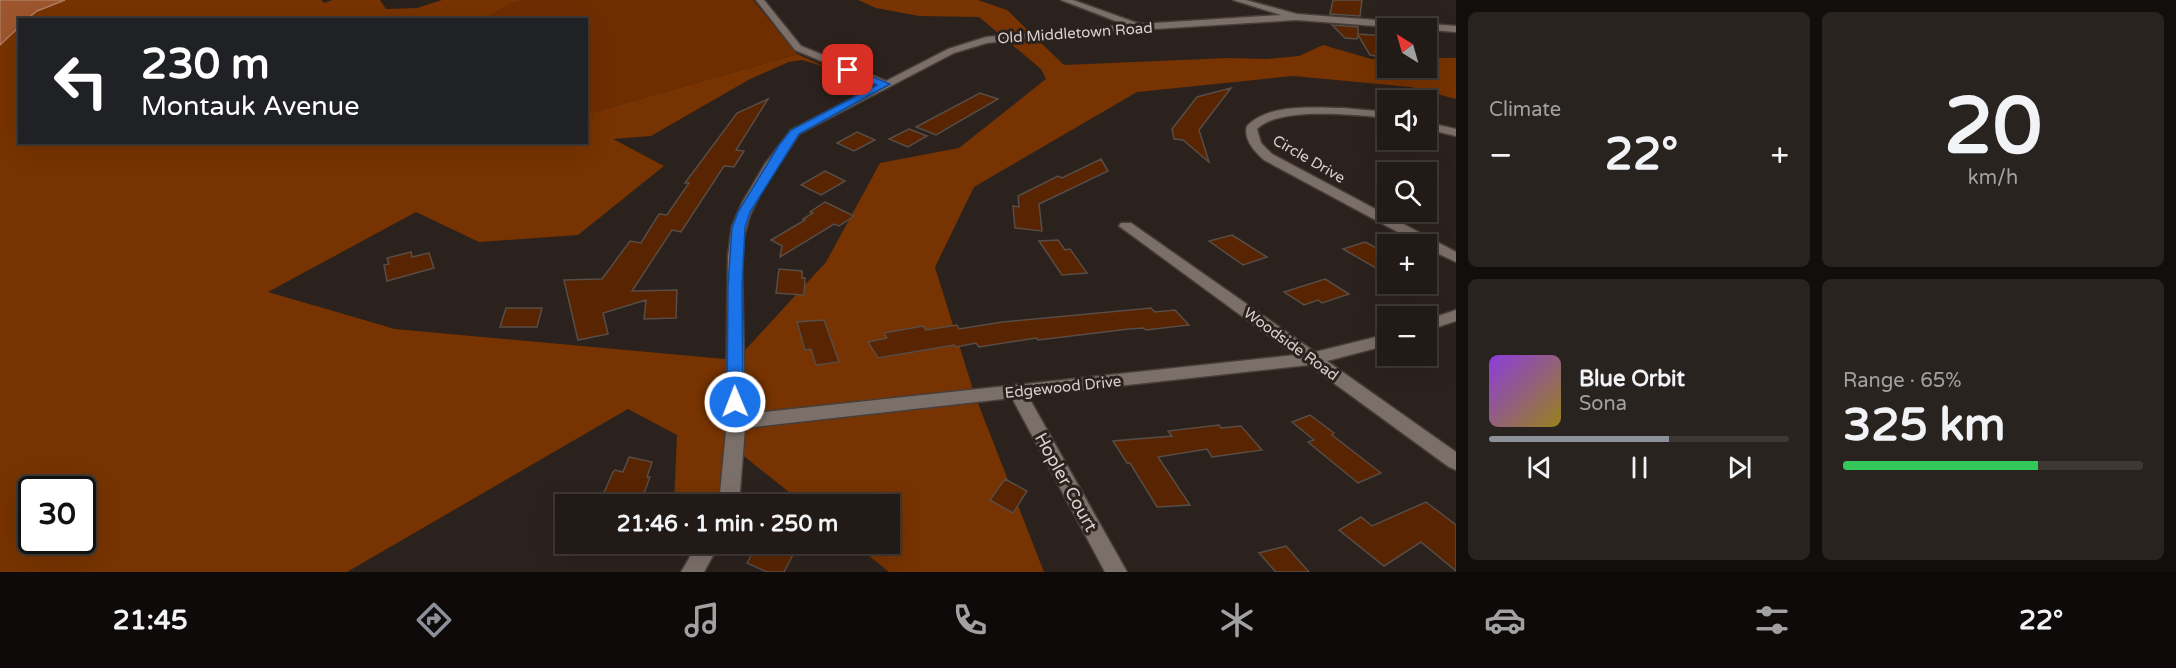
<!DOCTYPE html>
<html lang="en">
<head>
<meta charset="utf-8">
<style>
	body { margin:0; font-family:"Varela Round",sans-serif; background:#29231f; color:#f1f3f6; height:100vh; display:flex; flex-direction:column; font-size:22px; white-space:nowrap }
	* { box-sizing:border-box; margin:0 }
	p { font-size:20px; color:#a2a1a1 }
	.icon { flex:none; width:33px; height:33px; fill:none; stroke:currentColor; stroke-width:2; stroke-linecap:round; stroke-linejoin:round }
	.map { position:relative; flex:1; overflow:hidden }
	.sheet { display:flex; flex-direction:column; gap:12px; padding:12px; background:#120e0c; width:720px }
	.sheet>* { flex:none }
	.guide { position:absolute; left:18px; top:18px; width:570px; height:126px; border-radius:0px; box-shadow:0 6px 24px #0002,0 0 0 2px #3e3835; background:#202124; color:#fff; overflow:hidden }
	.needle { width:39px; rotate:323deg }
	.fabs { position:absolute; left:1377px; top:18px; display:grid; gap:12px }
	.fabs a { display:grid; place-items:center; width:60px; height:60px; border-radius:0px; background:#211a16; box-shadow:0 6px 24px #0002,0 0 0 2px #3e3835; font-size:30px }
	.speed { position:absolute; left:18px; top:476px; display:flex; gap:12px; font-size:30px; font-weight:700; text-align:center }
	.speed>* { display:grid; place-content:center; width:78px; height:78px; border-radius:50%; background:#211a16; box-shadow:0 6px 24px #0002,0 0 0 2px #3e3835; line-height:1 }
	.speed .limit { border:3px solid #111; border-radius:9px; background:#fff; color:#111 }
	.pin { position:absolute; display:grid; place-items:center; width:51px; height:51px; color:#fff; margin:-26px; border-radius:12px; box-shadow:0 3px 9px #0006 }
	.me { position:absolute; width:66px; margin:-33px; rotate:359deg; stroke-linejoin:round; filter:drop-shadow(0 0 4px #0008) }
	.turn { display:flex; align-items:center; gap:21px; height:126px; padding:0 24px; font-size:27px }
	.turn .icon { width:78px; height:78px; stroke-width:2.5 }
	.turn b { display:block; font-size:42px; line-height:51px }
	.big { font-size:45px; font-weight:800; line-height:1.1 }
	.sheet .card { flex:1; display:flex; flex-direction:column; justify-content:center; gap:9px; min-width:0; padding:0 21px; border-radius:9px; background:#29231f }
	.sheet .dial { align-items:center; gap:0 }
	.dial b { font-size:78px; line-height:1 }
	.song { display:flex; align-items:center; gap:18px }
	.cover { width:72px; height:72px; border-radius:9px; background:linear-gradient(135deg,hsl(270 70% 55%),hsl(50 70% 35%)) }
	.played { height:6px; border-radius:3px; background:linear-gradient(90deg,#8c9099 60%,#3e3835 60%) }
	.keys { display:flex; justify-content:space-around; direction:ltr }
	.heat { display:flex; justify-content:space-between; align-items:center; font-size:33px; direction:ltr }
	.charge { height:9px; border-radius:4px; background:linear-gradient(90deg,#34c759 65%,#3e3835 0) }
	.sheet .tiles { flex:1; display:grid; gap:12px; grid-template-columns:repeat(2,1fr) }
	.trip { position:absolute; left:555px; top:494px; width:345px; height:60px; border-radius:0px; background:#211a16; box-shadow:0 6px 24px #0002,0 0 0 2px #3e3835; font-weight:800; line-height:60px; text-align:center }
	.tabs { display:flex; height:96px; justify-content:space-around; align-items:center; background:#0d0a09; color:#a2a1a1 }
	.tabs .icon { width:42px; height:42px }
	.tabs .on { color:#8c9099 }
	.tabs b { font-size:27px; color:#f1f3f6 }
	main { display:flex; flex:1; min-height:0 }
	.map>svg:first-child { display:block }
	.green { fill:#6f2e00 }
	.forest { fill:#773301; fill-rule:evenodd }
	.water { fill:#9d562d; stroke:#ae7b5d; stroke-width:1.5 }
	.building { fill:#582402; stroke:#574c46; stroke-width:1.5 }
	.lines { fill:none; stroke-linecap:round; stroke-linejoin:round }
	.minor-casing { stroke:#473e3a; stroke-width:3 }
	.minor { fill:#7b6f69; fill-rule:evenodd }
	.route { fill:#1a73e8; stroke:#114b97; stroke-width:1.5 }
	.labels { text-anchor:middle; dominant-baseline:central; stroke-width:6; stroke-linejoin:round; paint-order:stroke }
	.street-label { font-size:15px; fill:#d7d1cd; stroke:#2c221d }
	.near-street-label { font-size:18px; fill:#d7d1cd; stroke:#2c221d }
</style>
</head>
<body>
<main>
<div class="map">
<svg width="1456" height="572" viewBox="0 0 1456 572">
	<rect width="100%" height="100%" fill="#2c221d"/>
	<!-- green -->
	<path class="green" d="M525,0H753L797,54L587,114L586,20H484L508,5Z"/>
	<!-- forest -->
	<path class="forest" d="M0,0H321L324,3L333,0H380L386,9L417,8L442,0H525L508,5L484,20H20V142H586L587,114L797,54L826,67L802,60L789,62L750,79L651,136L613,139L664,166L578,235L479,242L416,212L268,292L395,329L736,360L826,262L880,163L959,148L1046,79L1041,69L979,17L919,16L876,8L858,0H978L1007,10L1064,65L1228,58L1266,59L1299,56L1323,45L1371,59H1387L1388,68H1426L1427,58H1456V99L1411,87L1293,76L1137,92L974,187L935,267L974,393L1044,572H889L853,543H890V504H804L740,453L722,504H674L677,435L628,409L347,572H0ZM32,489H82V540H32Z"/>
	<!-- water -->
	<path class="water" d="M0,0H65L37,11L27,19L20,20L19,27L0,45Z"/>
	<!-- building -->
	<path class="building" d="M1333,0H1362L1360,16L1330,14Z
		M1332,25L1358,27V34L1388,36V58L1370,55L1358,35L1357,39L1345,38Z
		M1231,88L1199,130L1209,162L1183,140L1174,139L1172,129L1197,97Z
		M980,93L998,99L936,135L916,127Z
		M768,99L736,150L744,151L734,167L724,166L681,232L672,230L632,291L677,290L676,318L644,319L646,300L603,313L608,334L578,340L564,280L602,279L630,241L641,243L659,214L667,215L689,183H685L737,113Z
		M909,129L927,136L908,147L889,139Z
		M857,132L875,140L854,151L837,143Z
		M1101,159L1108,171L1039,204L1042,231L1015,228L1013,206L1019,207L1018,196L1058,176L1062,178Z
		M825,171L845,181L821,195L801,185Z
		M825,202L854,216L839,226L834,224L780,257L782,246L771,240L805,220L803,219L813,213L810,212Z
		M1232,235L1267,257L1243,265L1209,241Z
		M1058,240L1065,250L1070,249L1087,273L1062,275L1039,241Z
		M1365,242L1388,254V275L1343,249Z
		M411,252L412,257L429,253L434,268L387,281L384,265L389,264L387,258Z
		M779,269L802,271V278H805L804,295L776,293Z
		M1325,279L1349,294L1322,303L1318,300L1304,305L1284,292Z
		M506,308H542L537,327H500Z
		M1151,308L1155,312L1175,310L1189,325L1146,330L1144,328L1129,329L1038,340L1036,338L979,347L976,343L956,347L954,345L878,358L868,342L887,338L884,333L923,326L926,330L957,325L959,329L1002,322Z
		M824,320L839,362L816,365L811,349L805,350L797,322Z
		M1310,415L1334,433L1332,435L1381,473L1358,483L1308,442L1314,440L1292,422Z
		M1219,425L1221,428L1241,426L1262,450L1212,457L1207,449L1158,457L1190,505L1157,507L1130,463H1127L1113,441L1172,436L1168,431Z
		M629,457L652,462L647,477H650L640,504H599L613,472L615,470L623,472Z
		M1005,479L1027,491L1013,513L990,500Z
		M1426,502L1456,525V571L1421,542L1384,566L1339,530L1361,517L1372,526Z
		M758,543H799L784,572H767L747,563Z
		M1286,546L1309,572H1276L1259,553Z"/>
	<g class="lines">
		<!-- minor casing -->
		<g class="minor-casing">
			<path id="minor" d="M756,0H764L801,46L886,81L948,49L986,37L1126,25L1061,0H1073L1140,24L1281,15L1233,0H1246L1297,14L1456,26V32L1296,20L1061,35L987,43L954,53L799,134L762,190L750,215L744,236L742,267L745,414L1295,355L1119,226L1121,223H1131L1315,352L1388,334V345L1327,361L1456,452V470L1449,467L1309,365L1028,396L1127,572H1105L1012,398L745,428L739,504H719L726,431L728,256L732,226L742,203L765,164L791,130L878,85L795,50Z
				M1343,108L1388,112V118C1357,115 1279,106 1257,129L1261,143L1272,154L1456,252V262L1426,248V244H1420L1264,160C1254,151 1243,139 1247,126C1269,103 1314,108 1343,108Z
				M1426,122L1456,129V136L1426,129Z
				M1456,310V321L1426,331V320Z
				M698,543H720L704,572H681Z"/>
		</g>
		<!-- minor -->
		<use href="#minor" class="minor"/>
	</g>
	<!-- route -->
	<path class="route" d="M845,68H851L890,84L799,134L750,212L745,228L742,286L743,402L741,406H730L727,402L728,286L732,228L738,212L779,145L791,130L877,85L845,72Z"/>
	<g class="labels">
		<!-- street labels -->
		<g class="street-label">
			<text transform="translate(1075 33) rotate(-4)">Old Middletown Road</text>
			<text transform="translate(1309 159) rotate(30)">Circle Drive</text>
			<text transform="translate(1291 344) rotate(36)">Woodside Road</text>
			<text transform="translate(1063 387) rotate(-6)">Edgewood Drive</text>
		</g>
		<!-- near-street labels -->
		<g class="near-street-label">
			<text transform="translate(1066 482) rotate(61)">Hopler Court</text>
		</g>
	</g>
</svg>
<div class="fabs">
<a><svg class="needle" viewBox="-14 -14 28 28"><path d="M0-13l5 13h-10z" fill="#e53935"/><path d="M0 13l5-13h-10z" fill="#a2a1a1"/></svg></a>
<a><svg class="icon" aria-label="sound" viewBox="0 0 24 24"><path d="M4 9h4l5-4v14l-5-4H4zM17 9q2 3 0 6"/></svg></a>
<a><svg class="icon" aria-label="search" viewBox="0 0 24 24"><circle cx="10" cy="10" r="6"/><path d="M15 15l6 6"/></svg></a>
<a>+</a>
<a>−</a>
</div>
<div class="speed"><div class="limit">30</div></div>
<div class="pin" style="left:848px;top:70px;background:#d93025"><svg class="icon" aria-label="arrive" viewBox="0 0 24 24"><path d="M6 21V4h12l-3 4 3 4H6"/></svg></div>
<svg class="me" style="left:735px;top:402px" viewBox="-20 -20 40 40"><circle r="17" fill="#1a73e8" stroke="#fff" stroke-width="3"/><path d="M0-11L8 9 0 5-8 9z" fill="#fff"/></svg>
<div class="trip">21:46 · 1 min · 250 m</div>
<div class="guide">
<div class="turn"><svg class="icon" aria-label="left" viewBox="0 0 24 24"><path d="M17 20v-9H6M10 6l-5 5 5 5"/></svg><div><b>230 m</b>Montauk Avenue</div></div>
</div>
</div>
<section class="sheet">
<div class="tiles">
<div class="card"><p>Climate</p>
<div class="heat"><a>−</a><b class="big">22°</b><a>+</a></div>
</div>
<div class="card dial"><b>20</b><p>km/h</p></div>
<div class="card">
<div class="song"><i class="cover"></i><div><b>Blue Orbit</b><p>Sona</p></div></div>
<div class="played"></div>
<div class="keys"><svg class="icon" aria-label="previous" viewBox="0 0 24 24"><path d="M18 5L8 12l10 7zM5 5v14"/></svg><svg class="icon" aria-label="pause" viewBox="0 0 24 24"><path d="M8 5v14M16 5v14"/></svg><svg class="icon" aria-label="next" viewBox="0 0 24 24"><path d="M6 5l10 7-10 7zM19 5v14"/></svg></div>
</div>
<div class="card"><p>Range · 65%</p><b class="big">325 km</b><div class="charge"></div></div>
</div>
</section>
</main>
<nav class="tabs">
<b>21:45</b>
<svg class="icon on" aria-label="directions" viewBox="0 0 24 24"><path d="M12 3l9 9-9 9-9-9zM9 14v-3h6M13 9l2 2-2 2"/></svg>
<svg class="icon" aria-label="music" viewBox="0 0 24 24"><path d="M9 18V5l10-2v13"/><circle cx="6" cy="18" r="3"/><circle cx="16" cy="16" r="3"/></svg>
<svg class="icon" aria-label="phone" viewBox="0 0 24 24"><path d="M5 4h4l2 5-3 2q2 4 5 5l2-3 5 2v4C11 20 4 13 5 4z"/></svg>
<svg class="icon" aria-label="climate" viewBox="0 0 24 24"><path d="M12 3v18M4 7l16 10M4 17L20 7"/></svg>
<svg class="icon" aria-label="car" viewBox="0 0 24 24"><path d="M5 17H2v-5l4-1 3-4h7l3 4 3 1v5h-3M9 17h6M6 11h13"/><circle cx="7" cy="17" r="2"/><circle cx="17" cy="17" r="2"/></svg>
<svg class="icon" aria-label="filters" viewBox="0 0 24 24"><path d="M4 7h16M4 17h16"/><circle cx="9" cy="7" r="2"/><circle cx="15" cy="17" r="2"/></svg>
<b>22°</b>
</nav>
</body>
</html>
